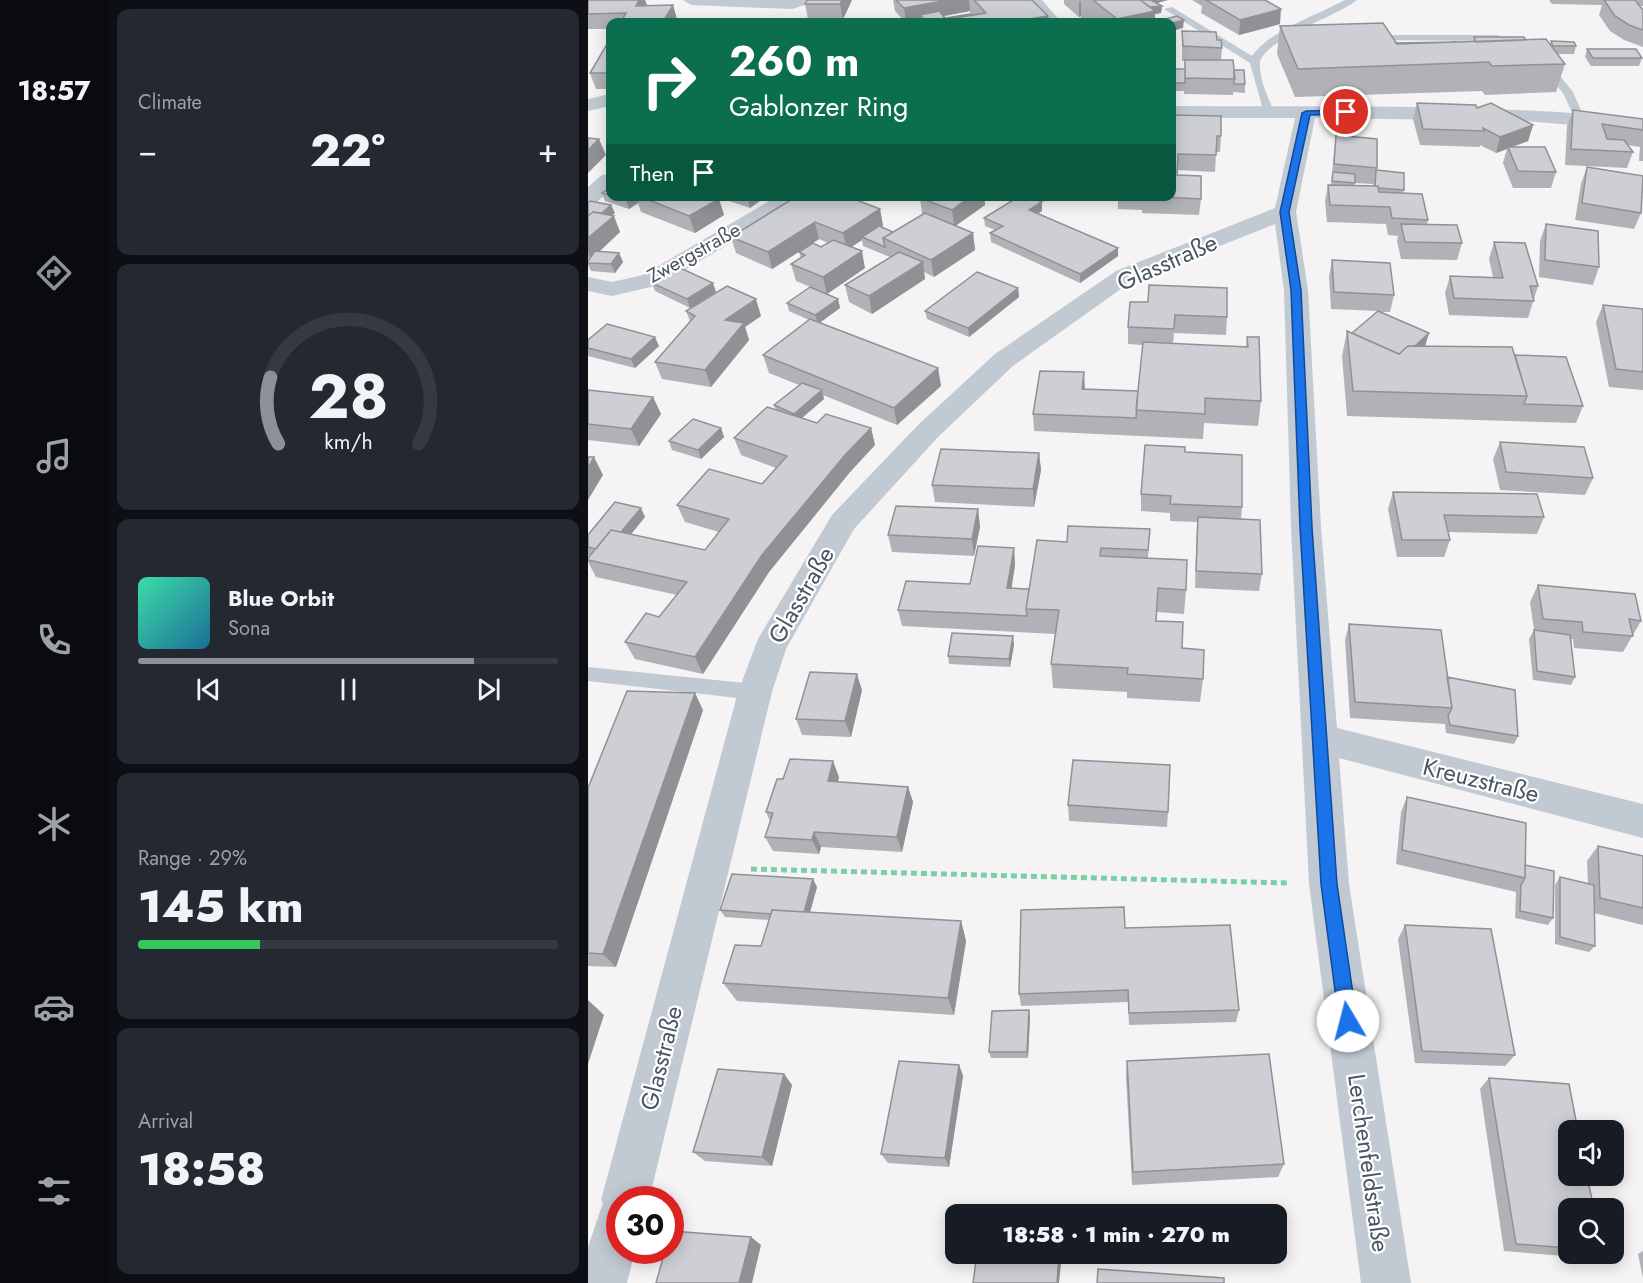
<!DOCTYPE html>
<html lang="en">
<head>
<meta charset="utf-8">
<style>
	body { margin:0; font-family:Jost,sans-serif; background:#242831; color:#f1f3f6; height:100vh; display:flex; flex-direction:column; font-size:22px; white-space:nowrap }
	* { box-sizing:border-box; margin:0 }
	p { font-size:20px; color:#9ea1a6 }
	.icon { flex:none; width:33px; height:33px; fill:none; stroke:currentColor; stroke-width:2; stroke-linecap:round; stroke-linejoin:round }
	.map { position:relative; flex:1; overflow:hidden }
	.sheet { display:flex; flex-direction:column; gap:9px; padding:9px; background:#0d0f14; width:480px }
	.sheet>* { flex:none }
	.hud { position:absolute; left:18px; top:18px; width:570px; height:183px; border-radius:12px; box-shadow:0 3px 15px #0003; background:#0b6e4f; color:#fff; overflow:hidden }
	.controls { position:absolute; left:970px; top:1120px; display:grid; gap:12px }
	.controls a { display:grid; place-items:center; width:66px; height:66px; border-radius:12px; background:#171b24; box-shadow:0 3px 15px #0003; font-size:30px }
	.speed { position:absolute; left:18px; top:1186px; display:flex; gap:12px; font-size:30px; font-weight:700; text-align:center }
	.speed>* { display:grid; place-content:center; width:78px; height:78px; border-radius:50%; background:#171b24; box-shadow:0 3px 15px #0003; line-height:1 }
	.speed .limit { border:9px solid #d22; background:#fff; color:#111 }
	.pin { position:absolute; display:grid; place-items:center; width:51px; height:51px; color:#fff; margin:-26px; border:3px solid #fff; border-radius:50%; box-shadow:0 2px 6px #0007 }
	.me { position:absolute; width:66px; margin:-33px; rotate:352deg; stroke-linejoin:round; filter:drop-shadow(0 0 4px #0008) }
	.turn { display:flex; align-items:center; gap:21px; height:126px; padding:0 24px; font-size:27px }
	.turn .icon { width:78px; height:78px; stroke-width:2.5 }
	.turn b { display:block; font-size:42px; line-height:51px }
	.then { display:flex; align-items:center; height:57px; padding:0 24px; background:#0003; gap:12px; font-size:22px }
	.big { font-size:45px; font-weight:800; line-height:1.1 }
	.sheet .card { flex:1; display:flex; flex-direction:column; justify-content:center; gap:9px; min-width:0; padding:0 21px; border-radius:12px; background:#242831 }
	.sheet .dial { align-items:center; gap:0 }
	.dial svg { height:156px; overflow:visible; fill:none; stroke:#363941; stroke-width:7; stroke-linecap:round; text-anchor:middle }
	.dial text { fill:#f1f3f6; stroke:none }
	.song { display:flex; align-items:center; gap:18px }
	.cover { width:72px; height:72px; border-radius:9px; background:linear-gradient(135deg,hsl(160 70% 55%),hsl(200 70% 35%)) }
	.played { height:6px; border-radius:3px; background:linear-gradient(90deg,#8c9099 80%,#363941 80%) }
	.keys { display:flex; justify-content:space-around; direction:ltr }
	.heat { display:flex; justify-content:space-between; align-items:center; font-size:33px; direction:ltr }
	.charge { height:9px; border-radius:4px; background:linear-gradient(90deg,#34c759 29%,#363941 0) }
	.trip { position:absolute; left:357px; top:1204px; width:342px; height:60px; border-radius:12px; background:#171b24; box-shadow:0 3px 15px #0003; font-weight:800; line-height:60px; text-align:center }
	main { display:flex; flex:1; min-height:0 }
	.tab-bar { display:flex; flex-direction:column; width:108px; justify-content:space-around; align-items:center; background:#090b0e; color:#9ea1a6 }
	.tab-bar .icon { width:42px; height:42px }
	.tab-bar .on { color:#8c9099 }
	.tab-bar b { font-size:27px; color:#f1f3f6 }
	.map>svg:first-child { display:block }
	.lines { fill:none; stroke-linecap:round; stroke-linejoin:round }
	.path { stroke:#7ad0a6; stroke-width:5; stroke-dasharray:6 4; stroke-linecap:butt }
	.lane { fill:#c1cad2; fill-rule:evenodd }
	.street { fill:#c1cad2; fill-rule:evenodd }
	.wall { fill:#b0b2b7; fill-rule:evenodd }
	.shaded-wall { fill:#909195 }
	.building { fill:#cdcfd5; stroke:#909195; stroke-width:1.5 }
	.route { fill:#1a73e8; stroke:#114b97; stroke-width:1.5 }
	.labels { text-anchor:middle; dominant-baseline:central; stroke-width:4.5; stroke-linejoin:round; paint-order:stroke }
	.far-street-label { font-size:20px; fill:#4a5661; stroke:#fff }
	.street-label { font-size:24px; fill:#4a5661; stroke:#fff }
</style>
</head>
<body>
<main>
<nav class="tab-bar">
<b>18:57</b>
<svg class="icon on" aria-label="directions" viewBox="0 0 24 24"><path d="M12 3l9 9-9 9-9-9zM9 14v-3h6M13 9l2 2-2 2"/></svg>
<svg class="icon" aria-label="music" viewBox="0 0 24 24"><path d="M9 18V5l10-2v13"/><circle cx="6" cy="18" r="3"/><circle cx="16" cy="16" r="3"/></svg>
<svg class="icon" aria-label="phone" viewBox="0 0 24 24"><path d="M5 4h4l2 5-3 2q2 4 5 5l2-3 5 2v4C11 20 4 13 5 4z"/></svg>
<svg class="icon" aria-label="climate" viewBox="0 0 24 24"><path d="M12 3v18M4 7l16 10M4 17L20 7"/></svg>
<svg class="icon" aria-label="car" viewBox="0 0 24 24"><path d="M5 17H2v-5l4-1 3-4h7l3 4 3 1v5h-3M9 17h6M6 11h13"/><circle cx="7" cy="17" r="2"/><circle cx="17" cy="17" r="2"/></svg>
<svg class="icon" aria-label="filters" viewBox="0 0 24 24"><path d="M4 7h16M4 17h16"/><circle cx="9" cy="7" r="2"/><circle cx="15" cy="17" r="2"/></svg>
</nav>
<section class="sheet">
<div class="card"><p>Climate</p>
<div class="heat"><a>−</a><b class="big">22°</b><a>+</a></div>
</div>
<div class="card dial"><svg viewBox="0 0 100 80">
<path d="M14 69A42 42 0 1 1 86 69"/>
<path d="M14 69A42 42 0 0 1 10 35" stroke="#8c9099"/>
<text x="50" y="56" font-size="32" font-weight="700">28</text>
<text x="50" y="72" font-size="11">km/h</text>
</svg></div>
<div class="card">
<div class="song"><i class="cover"></i><div><b>Blue Orbit</b><p>Sona</p></div></div>
<div class="played"></div>
<div class="keys"><svg class="icon" aria-label="previous" viewBox="0 0 24 24"><path d="M18 5L8 12l10 7zM5 5v14"/></svg><svg class="icon" aria-label="pause" viewBox="0 0 24 24"><path d="M8 5v14M16 5v14"/></svg><svg class="icon" aria-label="next" viewBox="0 0 24 24"><path d="M6 5l10 7-10 7zM19 5v14"/></svg></div>
</div>
<div class="card"><p>Range · 29%</p><b class="big">145 km</b><div class="charge"></div></div>
<div class="card"><p>Arrival</p><b class="big">18:58</b></div>
</section>
<div class="map">
<svg width="1055" height="1283" viewBox="0 0 1055 1283">
	<rect width="100%" height="100%" fill="#f5f3f3"/>
	<g class="lines">
		<!-- path -->
		<path class="path" d="M163,869L701,883"/>
		<!-- lane -->
		<path class="lane" d="M757,0H769C752,15 673,41 672,63C671,80 681,98 686,113L681,116L676,113L662,63L576,9L584,7L664,56C681,31 731,14 757,0Z
			M782,35H910L915,38L910,41L779,40V36Z
			M952,61H960L985,92L996,117L995,119H987L975,93L952,65Z
			M0,667L167,684L174,687L176,692L174,697L167,700L0,681Z"/>
		<!-- street -->
		<path class="street" d="M95,0H222L220,4L204,9L103,5Z
			M437,0H454L473,22H455Z
			M22,94V106L0,111V99Z
			M584,106C741,107 898,103 1055,119V131L937,121L727,118L708,212L720,290L733,527L749,728L1055,804V838L751,758L761,884L823,1283H773L721,884L703,527L696,290L687,224L544,281L425,366L350,437L266,529L198,649L184,692L61,1200H32V1251H47L39,1283H0V1247L15,1203L13,1200L150,692L170,639L244,515L330,425L407,354L528,271L687,208L707,118H584Z
			M22,174V190L8,203L0,205V187L14,175Z
			M190,196H217L214,201L71,285L24,296L0,291V277L24,282L55,275Z"/>
	</g>
	<!-- wall -->
	<path class="wall" d="M1,0H57L59,5H85L89,20L87,22H22V29H0V2Z
		M264,0L255,19H220L217,4Z
		M305,0H444L460,16V22H333V20L317,22L307,11ZM382,11V14L357,18L355,16Z
		M476,0H580L569,3L574,6L573,13L567,14V22H493V16L491,17L476,4Z
		M604,0H677L692,24L651,35L613,13L614,6Z
		M961,0H1055V6H1052L1055,10V47L1036,40L1022,31L1011,15L1014,5L964,4Z
		M692,26L808,43L885,42L886,37L938,40L962,45L963,41L988,46L986,54H969L977,64L968,92L897,95L894,91L707,97L689,54Z
		M594,31L629,40L634,48L633,60L646,70L657,84V93L645,92V95L596,94V91H584V69H597V61H594Z
		M22,39V89H8L2,73Z
		M999,49L1054,58L1051,66H1003L997,57Z
		M829,103L889,108L945,125L940,141L925,147L968,172L963,188H925L915,163L919,149L908,153L892,145V147L832,145L825,119Z
		M985,110L1055,119V161H1051L1052,147L1040,145L1045,152L1039,168L977,165L979,126Z
		M584,115L633,136L632,152H628L627,172L589,170V175L613,199L611,215L554,213V210L530,209V196H584Z
		M748,135L789,168L788,170L816,190L815,193L840,220L839,224L874,243L869,260L813,259L809,241L810,236L800,235L798,224L739,222L737,201L740,185H743L746,152ZM767,183L785,184V186H766Z
		M999,167L1053,213L1046,229L987,220L993,184Z
		M22,188V196H125L131,199L136,215L107,233L53,212L50,203L41,209L17,201L14,193Z
		M134,196H179L162,208L135,199Z
		M334,196H396L397,205L367,226L385,233L387,250L346,277L336,272L337,279L284,314L261,302L257,285L302,257L275,246L274,240L263,247L277,268L239,294L208,281L203,264L213,258L211,252L233,247L240,243L231,239L184,269L148,253L143,237L292,209L295,226L293,227L305,232L334,214L332,198Z
		M454,202V211L450,213L530,248V256L492,283L403,242L402,233L407,230L397,226L396,218Z
		M0,203L27,213L24,215L32,232L11,252L31,253L35,262L27,273L3,271L0,265V261L2,258H0Z
		M958,224L1011,267L1005,285L951,277L952,241Z
		M906,242L950,286L940,318L861,315L857,293L862,276L905,277L901,259Z
		M744,260L806,295L802,312H791L838,346L927,355L995,406L988,423L759,416L754,356L759,331L764,333L790,311L743,309L741,277Z
		M64,283L128,292L102,308L67,291Z
		M430,288L431,297L381,337L339,319L337,311Z
		M250,299L252,308L231,323L350,368L353,386L309,425L235,395L236,399L214,418L229,423L283,428L287,445L262,472L181,572L115,674L47,659L37,642L71,617L89,595L8,577L0,562V558L2,555H0V547L57,517L43,534L117,550L131,532L97,522L89,505L174,484L188,468L153,455L146,438L188,410L186,405L211,385L181,373L175,355L221,320L201,311L199,303Z
		M542,302L639,317L638,335L586,333L585,344L658,347L659,337L673,401L670,426L616,423L615,439L446,431L445,414L550,391L555,345L540,344V327Z
		M1015,305L1055,309V390L1021,387L1008,322Z
		M98,311L173,316L157,327L161,340L123,387L74,379L67,362L102,321Z
		M0,340L71,346L47,368L0,356Z
		M0,390L65,397L73,414L51,446L0,440Z
		M133,428L136,437L113,459L84,450L81,441Z
		M912,442L1005,478L997,495L912,490L905,459Z
		M597,452L654,507L653,519L674,574L671,591L607,588L609,522L582,521V513L553,511V494Z
		M451,453L453,470L446,507L347,502L344,485Z
		M805,492L956,517L949,534L860,532L862,540L856,557H809L800,509Z
		M390,509L392,527L386,556L304,552L300,535Z
		M562,529L560,558L598,590L596,614L569,612V621L594,648L615,679L612,702L539,698V692L465,688L463,664L467,634L314,626L310,610L382,584L426,548L427,565L423,588L441,589L479,542Z
		M950,585L1053,621L1035,652L986,648L985,639H983L987,677L983,685L945,680L941,639L946,630L942,602Z
		M761,624L859,677L930,736L926,744L858,733L857,724L762,718L757,640Z
		M426,645L422,667L361,664L360,656Z
		M274,690L263,737L214,735L208,719Z
		M115,710L28,967L0,966V788Z
		M251,777L250,782L320,787L325,802L314,852L233,847L231,854L185,851L177,837L182,821L178,812L195,779Z
		M819,797L937,865L965,918L960,925L927,918L928,892L808,864L813,812Z
		M480,805L580,812L579,827L481,821Z
		M1010,846L1055,856V925L1006,913L1007,946L1001,952L967,944V885L972,877L1000,884L999,861Z
		M229,887L222,912L373,921L378,941L366,1015L149,1001L135,983L173,946L181,920L137,917L132,910Z
		M817,925L927,1055L917,1066L827,1063L810,939Z
		M537,928L651,1010L648,1022L541,1025L540,1002L433,1006L431,994Z
		M442,1017L440,1058H403L401,1052Z
		M539,1061L696,1164L690,1177L544,1185L538,1077Z
		M371,1065L375,1076L361,1167L300,1163L293,1154Z
		M196,1074L204,1085L184,1166L117,1161L105,1152Z
		M901,1078L981,1209V1254H1008L1001,1258L916,1251L892,1089Z
		M1055,1251V1278L1050,1254Z"/>
	<!-- shaded-wall -->
	<path class="shaded-wall" d="M51,0H57L60,8L48,6Z
		M254,0H264L255,19L252,4Z
		M360,0H381L382,11L335,20L332,15L333,20L318,22L316,8Z
		M545,0L574,6L573,13L567,14V22H529V19Z
		M565,0H580L565,4Z
		M493,1V16L491,17V2Z
		M85,5L89,20L87,22H75Z
		M693,9L692,24L651,35L652,20Z
		M460,16V22H447V18Z
		M596,20L595,28L584,31V23Z
		M945,125L940,141L920,148V147L919,149L908,153L912,137Z
		M11,139L18,155L0,173V150Z
		M44,196H48L50,203L41,209L38,200Z
		M159,196H179L162,208Z
		M383,196H396L397,205L366,227L364,210Z
		M131,199L136,215L107,233L101,216Z
		M454,202V211L442,218L441,210Z
		M23,205L27,213L12,226L9,218Z
		M292,209L295,226L276,238L274,237V240L259,250L255,233Z
		M26,216L32,232L3,259L0,252V238Z
		M227,222L231,239L184,269L180,252Z
		M385,233L387,250L346,277L343,260Z
		M530,248V256L492,283V274Z
		M274,251L277,268L239,294L235,277Z
		M31,253L35,262L27,273L23,264Z
		M335,262L337,279L284,314L281,296Z
		M125,283L128,292L102,308L99,299Z
		M430,288L431,297L381,337L380,328Z
		M168,299L173,316L157,327L161,340L123,387L117,370L137,320Z
		M250,299L252,308L230,324L227,315Z
		M841,333L836,350L809,362Z
		M67,337L71,346L47,368L43,359Z
		M350,368L353,386L309,425L306,408Z
		M496,372L497,390L494,389Z
		M234,390L236,399L209,422L206,414Z
		M65,397L73,414L51,446L43,429Z
		M133,428L136,437L113,459L110,450Z
		M283,428L287,445L262,472L181,572L115,674L107,657L174,555L257,455Z
		M451,453L453,470L446,507L445,489Z
		M6,457L15,475L0,500V468Z
		M53,508L57,517L22,560L18,551Z
		M390,509L392,527L386,556L384,539Z
		M426,548L427,565L421,605L419,588Z
		M425,636L426,645L422,667L421,659Z
		M269,674L274,690L263,737L257,721Z
		M107,693L115,710L28,967L15,954Z
		M245,761L251,777L246,796L240,781Z
		M320,787L325,802L314,852L309,837Z
		M226,832L233,847L231,854L224,840Z
		M225,879L229,887L219,923L215,916Z
		M373,921L378,941L366,1015L360,998Z
		M0,1000L16,1015L0,1064Z
		M441,1010L442,1017L440,1058L439,1052Z
		M371,1065L375,1076L361,1167L357,1158Z
		M196,1074L204,1085L184,1166L174,1157Z
		M163,1237L173,1245L164,1283H151Z
		M471,1254H474L471,1283H469Z"/>
	<!-- building -->
	<path class="building" d="M1,0H51L48,6L85,5L75,22H33L38,13L0,14V2Z
		M219,0H254L252,4H217Z
		M308,0H360L316,8Z
		M386,0H444L460,16L447,18L451,22H343L398,13Z
		M505,0H552L567,11L529,19Z
		M552,0H563L574,6L562,7Z
		M618,0H677L693,9L652,20Z
		M1016,0H1047L1055,10V30L1041,25L1027,16Z
		M351,11L357,18L335,22V18L332,15Z
		M382,14L383,15L343,22H334Z
		M589,16L596,20L584,23L577,19Z
		M795,23L809,44L958,39L977,64L904,66L901,62L710,69L692,26Z
		M594,31L628,32L629,40H633L634,48L595,46Z
		M886,37H936L938,40L888,42Z
		M22,39V73H2Z
		M963,41L986,42L988,46H965Z
		M869,42L809,44L808,43Z
		M999,49H1048L1054,58H1005Z
		M597,60H645L647,79L597,78Z
		M584,69H597V83H584Z
		M646,70H656L657,84H646Z
		M829,103L888,105L889,108L903,103L945,125L912,137L895,128L896,131L835,129Z
		M985,110L1055,119V130L1014,124L1019,139L1036,140L1045,152L983,149Z
		M584,115L633,116V136H629L628,155L590,154L589,175L613,176V199L558,196H584Z
		M748,135L789,139V168L746,164Z
		M0,138L11,139L0,150Z
		M920,147H957L968,172L930,171Z
		M999,167L1055,176L1053,213L994,203Z
		M788,170L816,173V190L790,188V186H787Z
		M745,172L767,174V183L744,181Z
		M740,185L790,186L791,192L834,194L840,220L804,218L802,207L742,205Z
		M22,188V195L14,193Z
		M26,196H44L38,200Z
		M51,196H125L131,199L101,216Z
		M209,196H258L292,209L255,233L227,222L180,252L143,237Z
		M334,196H383L364,210L332,198Z
		M432,196H441L454,202L441,210L530,248L492,274L402,233L415,226L396,218Z
		M2,201L23,205L14,213L5,212L0,216V203Z
		M5,212L26,216L0,238V216Z
		M337,213L385,233L343,260L295,238Z
		M813,224L869,225L874,243L817,242Z
		M958,224L1010,231L1011,267L957,260Z
		M291,226L305,232L295,238L297,247L274,237Z
		M245,240L274,251L235,277L203,264L217,255L211,252L225,243L233,247Z
		M906,242L937,243L950,286H942L946,301L866,298L862,276L915,278Z
		M7,251L31,253L23,264L0,263V261Z
		M311,252L335,262L281,296L257,285Z
		M744,260L802,263L806,295L746,292Z
		M90,267L125,283L99,299L64,283Z
		M389,272L430,288L380,328L337,311Z
		M561,285L639,288V317L587,315L586,329L540,327L542,302H560Z
		M139,286L168,299L137,320L156,323L117,370L67,362L107,316L98,311Z
		M222,287L250,299L227,315L199,303Z
		M1015,305L1055,309V372L1028,369Z
		M790,311L841,333L827,346H820L811,354L764,333Z
		M222,319L350,368L306,408L175,355Z
		M19,324L67,337L43,359L0,348V340Z
		M759,331L811,354L820,346L924,347L939,396L765,391Z
		M659,337H671L673,401L617,398V414L548,410L555,342L660,347Z
		M927,355L978,357L995,406L936,404L939,396Z
		M452,371L496,372L494,389L550,391L548,418L445,414Z
		M214,383L234,390L206,414L186,405Z
		M0,390L65,397L43,429L0,424Z
		M179,407L229,423L238,414L283,428L257,455L174,555L107,657L37,642L58,613L71,617L99,582L0,560V558L23,530L117,550L141,519L89,505L121,469L174,484L199,456L146,438Z
		M105,419L133,428L110,450L81,441Z
		M912,442L996,447L1005,478L918,472Z
		M557,445L597,447V452L654,455V507L582,504L583,496L553,494Z
		M353,449L451,453L445,489L344,485Z
		M0,457H6L0,468Z
		M805,492L949,494L956,517L856,515L862,540H814Z
		M27,502L53,508L33,532L23,530L8,549L0,547V535Z
		M308,506L390,509L384,539L300,535Z
		M610,517L672,520L674,574L608,571Z
		M480,526L562,529L560,550L513,548L512,556L599,560L598,590L570,588L568,621L595,622L594,648L616,650L615,679L539,674L540,668L463,664L471,610L438,609L449,540L479,542Z
		M390,546L426,548L419,588L441,589L438,609L439,616L310,610L318,581L382,584Z
		M950,585L1047,594L1053,621L1041,619L1045,636L995,632L994,622L955,619Z
		M761,624L853,630L864,708L767,702Z
		M946,630L982,635L987,677L949,671Z
		M364,633L425,636L421,659L360,656Z
		M222,672L269,674L257,721L208,719Z
		M859,677L927,690L930,736L862,725L860,716L864,708Z
		M39,691L107,693L15,954L0,953V788Z
		M202,759L245,761L240,781L320,787L309,837L226,832L224,840L177,837L185,813L178,812L189,779H195Z
		M485,760L582,765L580,812L480,805Z
		M819,797L938,823L937,878L814,850Z
		M1010,846L1055,856V908L1012,898Z
		M937,865L966,871L965,918L932,911L933,885L937,878Z
		M144,874L225,879L216,912L184,910L183,914L132,910Z
		M972,877L1006,885L1007,946L972,937Z
		M536,907L537,928L642,925L651,1010L541,1013L540,990L431,994L433,910Z
		M184,910L373,921L360,998L135,983L147,945L173,946Z
		M817,925L903,929L927,1055L834,1051Z
		M441,1010L439,1052H401L404,1011Z
		M681,1054L696,1164L545,1172L539,1061Z
		M311,1061L371,1065L357,1158L293,1154Z
		M130,1069L196,1074L174,1157L105,1152Z
		M901,1078L981,1084L990,1131H981V1176H999L1006,1209H981V1248L928,1244Z
		M395,1208L475,1214V1215H394Z
		M83,1231L163,1237L151,1283H68L77,1251H82Z
		M389,1254H471L469,1283H385Z
		M510,1269L636,1278V1283H509Z"/>
	<!-- route -->
	<path class="route" d="M758,110L762,112L761,114L722,115L701,212L713,290L724,527L749,884L769,1021L766,1028L760,1030L754,1028L751,1021L733,884L712,527L703,290L692,212L714,113L718,111Z"/>
	<g class="labels">
		<!-- far-street labels -->
		<g class="far-street-label">
			<text transform="translate(106 253) rotate(-29)">Zwergstraße</text>
		</g>
		<!-- street labels -->
		<g class="street-label">
			<text transform="translate(579 262) rotate(-24)">Glasstraße</text>
			<text transform="translate(213 595) rotate(-60)">Glasstraße</text>
			<text transform="translate(893 780) rotate(14)">Kreuzstraße</text>
			<text transform="translate(73 1058) rotate(-76)">Glasstraße</text>
			<text transform="translate(781 1163) rotate(82)">Lerchenfeldstraße</text>
		</g>
	</g>
</svg>
<div class="controls">
<a><svg class="icon" aria-label="sound" viewBox="0 0 24 24"><path d="M4 9h4l5-4v14l-5-4H4zM17 9q2 3 0 6"/></svg></a>
<a><svg class="icon" aria-label="search" viewBox="0 0 24 24"><circle cx="10" cy="10" r="6"/><path d="M15 15l6 6"/></svg></a>
</div>
<div class="speed"><div class="limit">30</div></div>
<div class="pin" style="left:758px;top:112px;background:#d93025"><svg class="icon" aria-label="arrive" viewBox="0 0 24 24"><path d="M6 21V4h12l-3 4 3 4H6"/></svg></div>
<svg class="me" style="left:760px;top:1021px" viewBox="-20 -20 40 40"><circle r="19" fill="#fff"/><path d="M0-13L10 11 0 6-10 11z" fill="#1a73e8"/></svg>
<div class="trip">18:58 · 1 min · 270 m</div>
<div class="hud">
<div class="turn"><svg class="icon" aria-label="right" viewBox="0 0 24 24"><path d="M7 20v-9h11M14 6l5 5-5 5"/></svg><div><b>260 m</b>Gablonzer Ring</div></div>
<div class="then">Then<svg class="icon" aria-label="arrive" viewBox="0 0 24 24"><path d="M6 21V4h12l-3 4 3 4H6"/></svg></div>
</div>
</div>
</main>
</body>
</html>
